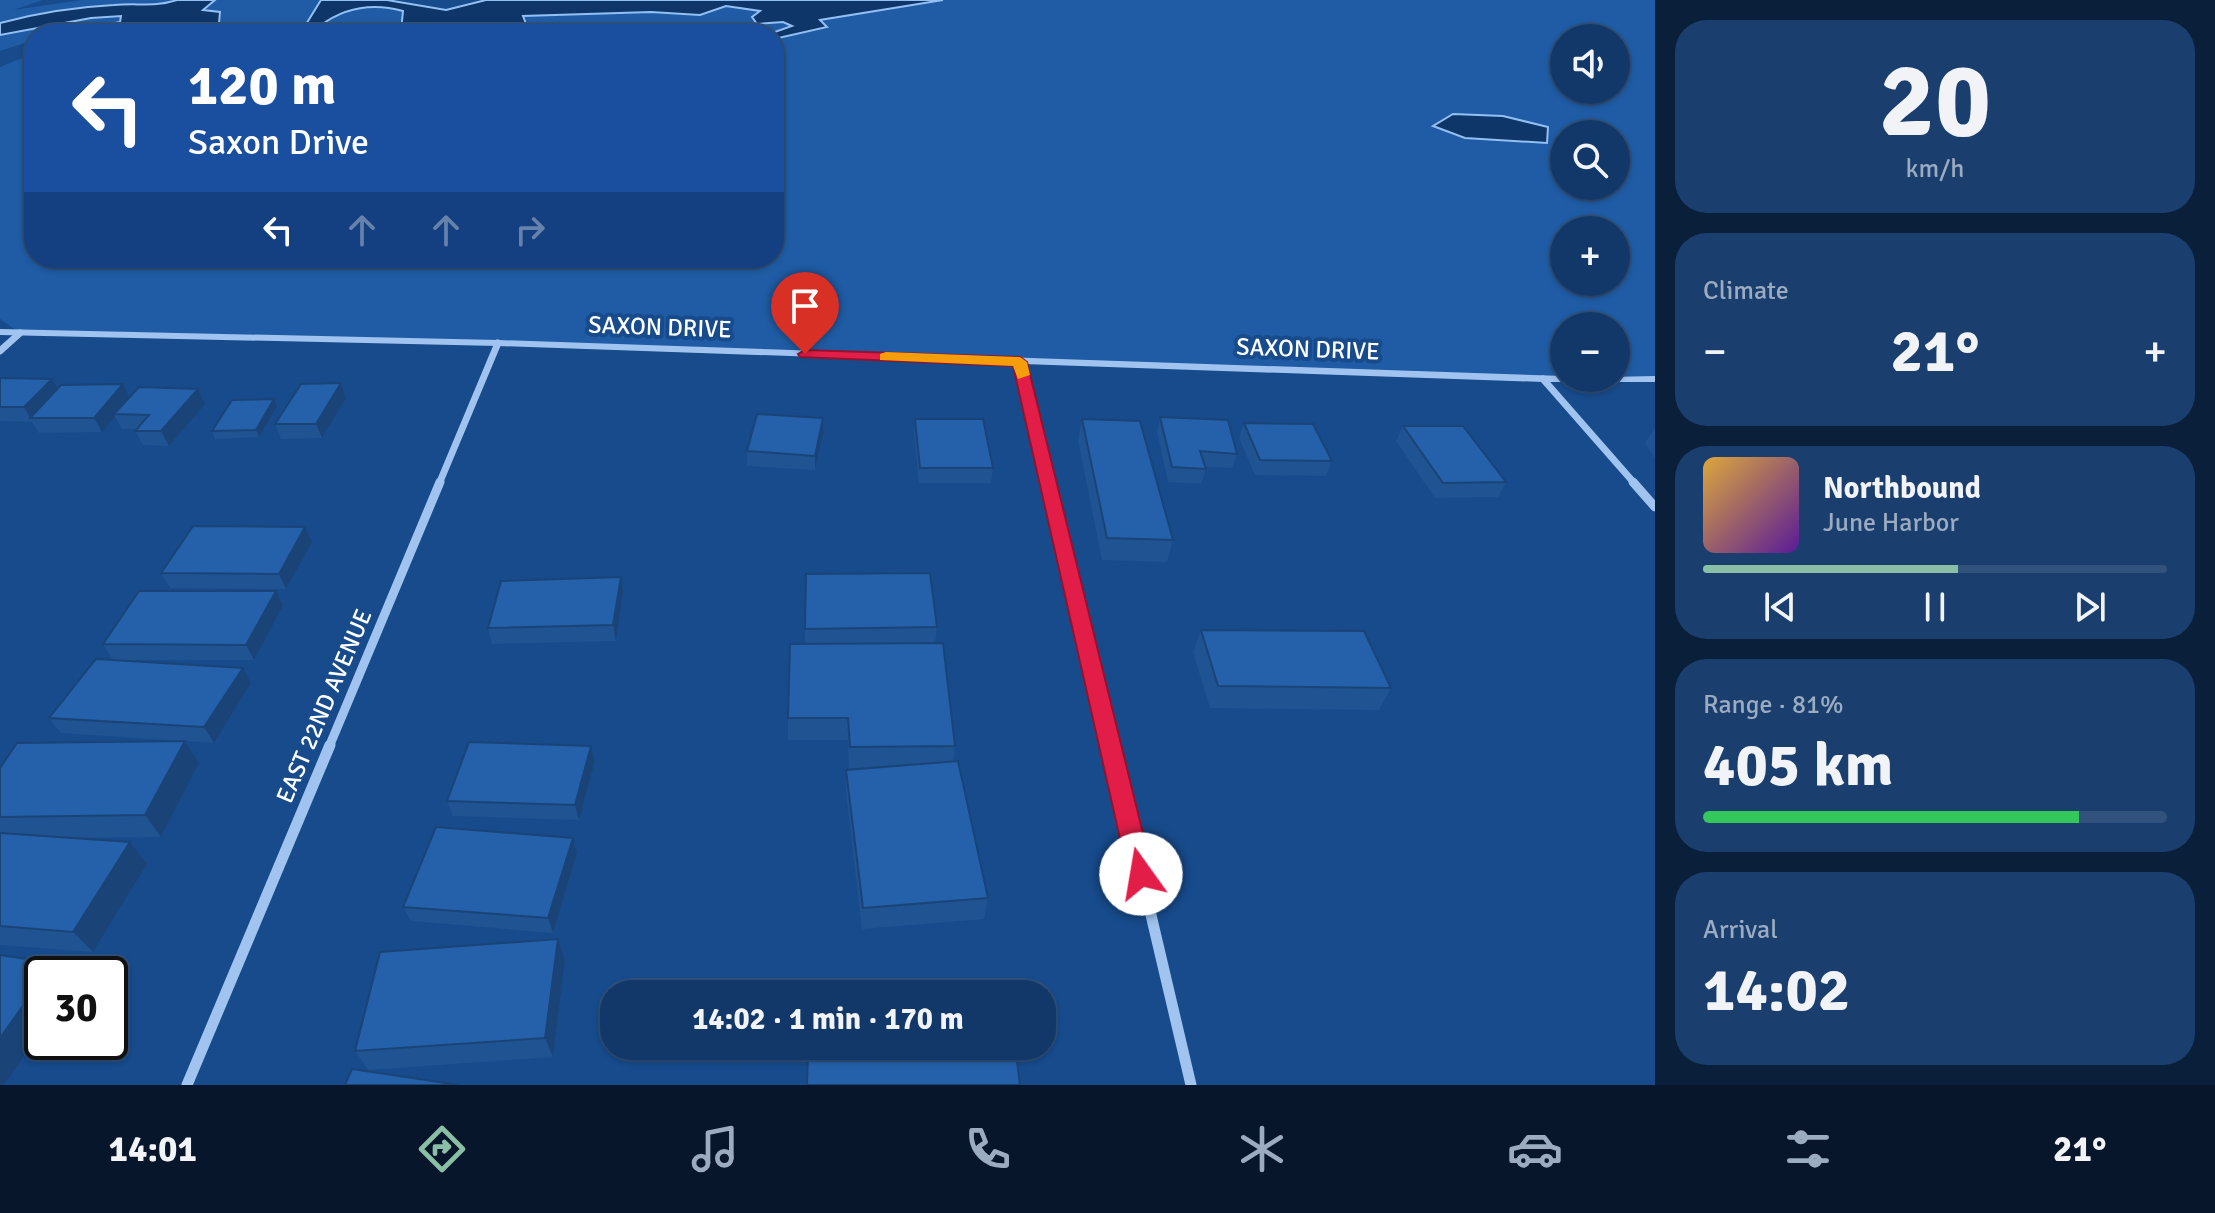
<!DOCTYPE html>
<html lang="en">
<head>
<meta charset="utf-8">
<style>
	body { margin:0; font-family:Signika,sans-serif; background:#1a3f6f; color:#f1f3f6; height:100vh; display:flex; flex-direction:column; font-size:30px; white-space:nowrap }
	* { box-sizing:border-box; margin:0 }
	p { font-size:26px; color:#9cacc0 }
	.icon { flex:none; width:44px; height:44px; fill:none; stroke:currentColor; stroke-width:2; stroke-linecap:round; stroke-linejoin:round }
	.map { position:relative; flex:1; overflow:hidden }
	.sheet { display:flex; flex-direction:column; gap:20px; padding:20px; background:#091f3a; width:560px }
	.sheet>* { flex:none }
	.banner { position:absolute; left:24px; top:24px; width:760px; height:244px; border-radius:32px; box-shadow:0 2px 6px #0004,0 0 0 2px #30527d; background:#1a4fa0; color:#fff; overflow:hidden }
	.buttons { position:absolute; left:1550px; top:24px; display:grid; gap:16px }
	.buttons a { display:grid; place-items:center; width:80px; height:80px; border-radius:50%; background:#113869; box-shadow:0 2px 6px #0004,0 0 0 2px #30527d; font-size:40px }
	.speed { position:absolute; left:24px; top:956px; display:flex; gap:16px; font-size:40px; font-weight:700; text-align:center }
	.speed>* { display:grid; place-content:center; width:104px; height:104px; border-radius:50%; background:#113869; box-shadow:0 2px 6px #0004,0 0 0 2px #30527d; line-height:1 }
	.speed .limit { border:4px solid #111; border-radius:12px; background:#fff; color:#111 }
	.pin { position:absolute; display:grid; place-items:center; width:68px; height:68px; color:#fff; margin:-82px -34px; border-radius:50% 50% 50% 0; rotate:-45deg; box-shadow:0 0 8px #0007 }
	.pin .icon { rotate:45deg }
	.me { position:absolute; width:88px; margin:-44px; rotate:347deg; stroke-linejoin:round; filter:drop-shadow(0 0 6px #0008) }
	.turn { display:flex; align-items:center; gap:28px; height:168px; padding:0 32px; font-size:36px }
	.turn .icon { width:104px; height:104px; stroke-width:2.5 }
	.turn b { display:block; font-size:56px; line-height:68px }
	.lanes { display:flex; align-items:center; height:76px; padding:0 32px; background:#0003; justify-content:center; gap:40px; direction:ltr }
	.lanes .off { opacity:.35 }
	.big { font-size:60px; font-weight:700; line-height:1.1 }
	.sheet .card { flex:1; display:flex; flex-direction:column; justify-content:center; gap:12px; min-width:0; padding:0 28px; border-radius:32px; background:#1a3f6f }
	.sheet .dial { align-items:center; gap:0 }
	.dial b { font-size:104px; line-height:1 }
	.song { display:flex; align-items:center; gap:24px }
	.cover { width:96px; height:96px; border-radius:12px; background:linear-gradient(135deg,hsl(40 70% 55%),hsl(270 70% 35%)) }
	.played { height:8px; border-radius:4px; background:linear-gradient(90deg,#8abfa5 55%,#30527d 55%) }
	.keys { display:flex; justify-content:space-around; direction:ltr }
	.heat { display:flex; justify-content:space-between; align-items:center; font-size:44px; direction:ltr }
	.charge { height:12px; border-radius:6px; background:linear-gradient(90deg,#34c759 81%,#30527d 0) }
	.trip { position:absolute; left:600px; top:980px; width:456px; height:80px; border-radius:32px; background:#113869; box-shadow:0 2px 6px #0004,0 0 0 2px #30527d; font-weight:700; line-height:80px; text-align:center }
	.dock { display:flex; height:128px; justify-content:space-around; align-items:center; background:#07162a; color:#9cacc0 }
	.dock .icon { width:56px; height:56px }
	.dock .on { color:#8abfa5 }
	.dock b { font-size:36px; color:#f1f3f6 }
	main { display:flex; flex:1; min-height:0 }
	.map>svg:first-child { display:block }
	.green { fill:#1f5ca5; fill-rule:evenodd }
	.water { fill:#0e3669; stroke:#93bff2; stroke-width:2 }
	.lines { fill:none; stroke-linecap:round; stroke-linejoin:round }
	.minor-far2 { stroke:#a0c4ef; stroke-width:7 }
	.minor-far1 { stroke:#a0c4ef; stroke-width:9 }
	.minor { stroke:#a0c4ef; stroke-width:11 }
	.tertiary { fill:#a0c4ef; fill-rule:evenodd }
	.wall { fill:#205392 }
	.shaded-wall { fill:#1a4477 }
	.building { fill:#2561aa; stroke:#1a4477; stroke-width:2 }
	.route { fill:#e11d48; stroke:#92132f; stroke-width:2 }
	.slow { fill:#f59e0b }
	.labels { text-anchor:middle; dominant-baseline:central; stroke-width:8; stroke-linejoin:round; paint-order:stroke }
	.street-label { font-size:24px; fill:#fff; stroke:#174b8c }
</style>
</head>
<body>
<main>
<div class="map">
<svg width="1655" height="1085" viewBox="0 0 1655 1085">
	<rect width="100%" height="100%" fill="#174b8c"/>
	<!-- green -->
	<path class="green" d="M0,0H43L13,10L82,0H177C156,6 136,3 114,5C75,7 37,13 0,23Z
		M215,0H321L300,34H236L202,10Z
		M943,0H1655V379H1543L498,343L20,333L0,319V67L34,53V258H774V39L826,26L819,20ZM1564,38H1616V90H1564ZM1564,134H1616V186H1564ZM1564,230H1616V282H1564ZM1564,326H1616V378H1564Z
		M365,6L403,11L401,31L339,34L320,26L344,12Z
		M726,6L761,11L757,24L783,22L793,26L769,34H530L523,16L651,12L700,15Z
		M122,16L120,22L57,34H34V40L0,51V35L91,18Z"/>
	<!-- water -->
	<path class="water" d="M177,0H215L203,10L220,12L219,23L236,34H57L120,22L121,16L91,18L0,35V23C37,13 75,7 114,5C136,3 156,7 177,0Z
		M321,0H387L446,10L486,0H943L820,20L827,27L774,39V34H769L792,26L783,22L757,24L752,17L760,11L726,6L700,15L651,12L523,16L530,34H382L401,31L403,11C373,3 345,7 320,26L339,34H300Z
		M1453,114L1503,116L1548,127L1547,143L1465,138L1433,126Z"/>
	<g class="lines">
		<!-- minor-far2 -->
		<path class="minor-far2" d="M0,351L20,333
			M1020,362L1049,484
			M1543,379L1635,484
			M439,484L498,343"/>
		<!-- minor-far1 -->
		<path class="minor-far1" d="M1048,482L1111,747
			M1633,482L1655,507
			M329,747L440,482"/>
		<!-- minor -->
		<path class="minor" d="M1111,745L1191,1085
			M187,1085L330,745"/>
		<!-- tertiary -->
		<path class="tertiary" d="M0,329L498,340L1564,376V378L1655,376V382H1543L498,346L0,335Z"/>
	</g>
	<!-- wall -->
	<path class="wall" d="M0,378L58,389L130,398L198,389L205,404L169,446L143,445L135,431L136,429H122L115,417L102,432L39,433L32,422L0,421Z
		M341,383L346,398L322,438L281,439L275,424Z
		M277,406L259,437L215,439L212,431Z
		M1160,417L1237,454L1232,468L1205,467L1206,469L1201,484L1168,482L1157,431Z
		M823,418V433L815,470L747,466V451Z
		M915,419L993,468L991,483H919L914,433Z
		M1082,419L1173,540L1167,562L1102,560L1078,440Z
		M1244,423L1332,461L1326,476L1255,475L1239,438Z
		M1403,426L1506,482L1498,497L1435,498L1396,441Z
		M1654,429H1655V459L1645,443Z
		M312,542L286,589L170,588L161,573Z
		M623,592L616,641L492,644L488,628Z
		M283,606L254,660H115L251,683L214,743L185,741L199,763L161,837L67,838L130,842L147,864L93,952L0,945V768L184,741L61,733L49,718L113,660L103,644Z
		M937,627L935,643L955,746L953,761L988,898L984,919L862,929L846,792V770L849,769L848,740H788V718L805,644V629Z
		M1201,630L1391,688L1379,710L1210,708L1193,652Z
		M591,746L595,761L579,820L453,816L447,801Z
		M573,838L577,853L553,933L411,921L403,907Z
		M558,939L565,960L553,1057L368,1070L355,1051Z"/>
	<!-- shaded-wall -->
	<path class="shaded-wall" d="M52,379L60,393L30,418L24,407Z
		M341,383L346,398L322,438L316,424Z
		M123,384L130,399L114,414L115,417L102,432L94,418Z
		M198,389L205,404L169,446L161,431Z
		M274,399L277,406L259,437L256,430Z
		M823,418V433L815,470V456Z
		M305,527L312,542L286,589L279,574Z
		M621,577L623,592L616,641L613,625Z
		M276,591L283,606L254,660L246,645Z
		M243,668L251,683L214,743L204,727Z
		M185,741L199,763L161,837L145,815Z
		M591,746L595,761L579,820L575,805Z
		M573,838L577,853L553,933L548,918Z
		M130,842L147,864L93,952L73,932Z
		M558,939L565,960L553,1057L545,1038Z
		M53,963L64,974H45Z
		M42,979V1030L4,1085H0V1038Z"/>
	<!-- building -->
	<path class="building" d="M0,378L52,379L24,407H0Z
		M341,383L316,424H275L301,384Z
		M123,384L94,418H30L61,385Z
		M139,387L198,389L161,431H135L149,415L114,414Z
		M274,399L256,430L212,431L232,400Z
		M757,414L823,418L815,456L747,451Z
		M1160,417L1228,420L1237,454L1200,451L1206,469L1172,467Z
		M915,419H983L993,468H920Z
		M1082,419L1140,421L1173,540L1107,538Z
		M1244,423L1313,424L1332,461L1260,460Z
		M1403,426H1463L1506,482L1443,483Z
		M193,526L305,527L279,574L161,573Z
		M930,573L937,627L805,629L806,574Z
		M621,577L613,625L488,628L501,581Z
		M139,591H276L246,645L103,644Z
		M1201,630L1364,631L1391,688L1218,686Z
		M943,643L955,746L850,747L848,718H788L790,644Z
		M96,659L243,668L204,727L49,718Z
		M185,741L145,815L0,817V768L17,743Z
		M469,742L591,746L575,805L447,801Z
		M958,761L988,898L863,908L846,770Z
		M436,827L573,838L548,918L403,907Z
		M0,833L130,842L73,932L0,926Z
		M558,939L545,1038L355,1051L380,952Z
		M0,955L53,963L45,974H42V979L0,1038Z
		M808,1051L1016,1053L1020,1085H807Z
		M352,1069L459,1085H345Z"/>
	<!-- route -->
	<path class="route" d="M805,350L1020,357L1027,362L1153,874L1149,882L1141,885L1132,882L1128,874L1013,366L800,357L798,354Z"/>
	<!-- slow -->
	<path class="slow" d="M886,352L1020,357L1027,362L1030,375L1018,379L1013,366L880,360V354Z"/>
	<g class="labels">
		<!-- street labels -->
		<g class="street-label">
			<text transform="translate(660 327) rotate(2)">SAXON DRIVE</text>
			<text transform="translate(1308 349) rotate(2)">SAXON DRIVE</text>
			<text transform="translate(324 706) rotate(-67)">EAST 22ND AVENUE</text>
		</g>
	</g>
</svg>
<div class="buttons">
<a><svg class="icon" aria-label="sound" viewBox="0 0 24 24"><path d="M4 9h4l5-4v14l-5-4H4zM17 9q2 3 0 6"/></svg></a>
<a><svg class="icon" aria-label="search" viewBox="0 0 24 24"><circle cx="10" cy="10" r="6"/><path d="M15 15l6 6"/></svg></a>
<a>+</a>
<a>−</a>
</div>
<div class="speed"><div class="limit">30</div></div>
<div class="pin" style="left:805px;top:354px;background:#d93025"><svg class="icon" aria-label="arrive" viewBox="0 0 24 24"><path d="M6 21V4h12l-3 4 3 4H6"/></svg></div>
<svg class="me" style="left:1141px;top:874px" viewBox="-20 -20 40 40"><circle r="19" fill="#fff"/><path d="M0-13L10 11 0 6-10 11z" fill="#e11d48"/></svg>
<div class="trip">14:02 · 1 min · 170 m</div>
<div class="banner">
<div class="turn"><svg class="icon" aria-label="left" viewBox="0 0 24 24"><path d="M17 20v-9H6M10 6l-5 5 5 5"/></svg><div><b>120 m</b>Saxon Drive</div></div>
<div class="lanes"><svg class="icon" aria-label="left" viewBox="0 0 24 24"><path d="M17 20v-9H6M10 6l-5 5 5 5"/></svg><svg class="icon off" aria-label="ahead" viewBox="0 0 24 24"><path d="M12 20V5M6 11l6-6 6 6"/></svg><svg class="icon off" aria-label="ahead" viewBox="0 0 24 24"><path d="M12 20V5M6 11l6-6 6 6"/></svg><svg class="icon off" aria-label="right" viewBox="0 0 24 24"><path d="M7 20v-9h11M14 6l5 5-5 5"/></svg></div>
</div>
</div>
<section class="sheet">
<div class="card dial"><b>20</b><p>km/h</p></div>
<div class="card"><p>Climate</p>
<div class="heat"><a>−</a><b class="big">21°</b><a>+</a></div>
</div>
<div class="card">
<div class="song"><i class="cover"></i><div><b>Northbound</b><p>June Harbor</p></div></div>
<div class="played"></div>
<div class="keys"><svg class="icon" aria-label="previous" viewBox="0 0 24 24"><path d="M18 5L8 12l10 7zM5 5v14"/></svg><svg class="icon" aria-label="pause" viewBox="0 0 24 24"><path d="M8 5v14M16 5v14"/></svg><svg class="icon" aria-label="next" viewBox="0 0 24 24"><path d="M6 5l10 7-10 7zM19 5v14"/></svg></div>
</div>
<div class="card"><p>Range · 81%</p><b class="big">405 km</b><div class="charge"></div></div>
<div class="card"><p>Arrival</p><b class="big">14:02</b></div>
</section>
</main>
<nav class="dock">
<b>14:01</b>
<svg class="icon on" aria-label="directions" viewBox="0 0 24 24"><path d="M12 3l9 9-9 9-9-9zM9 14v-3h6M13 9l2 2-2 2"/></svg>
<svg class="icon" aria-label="music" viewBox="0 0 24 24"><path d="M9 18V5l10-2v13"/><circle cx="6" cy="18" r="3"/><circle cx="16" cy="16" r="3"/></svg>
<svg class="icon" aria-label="phone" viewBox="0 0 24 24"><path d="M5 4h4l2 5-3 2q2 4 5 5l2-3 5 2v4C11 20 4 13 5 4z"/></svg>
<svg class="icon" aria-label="climate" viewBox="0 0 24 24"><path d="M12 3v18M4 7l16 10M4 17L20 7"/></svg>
<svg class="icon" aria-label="car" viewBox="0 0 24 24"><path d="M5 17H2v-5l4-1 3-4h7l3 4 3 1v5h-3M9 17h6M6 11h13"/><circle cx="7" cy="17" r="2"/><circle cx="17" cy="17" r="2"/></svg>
<svg class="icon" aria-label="filters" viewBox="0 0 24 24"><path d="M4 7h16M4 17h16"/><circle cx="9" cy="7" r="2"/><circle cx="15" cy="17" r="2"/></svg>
<b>21°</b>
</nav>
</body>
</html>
